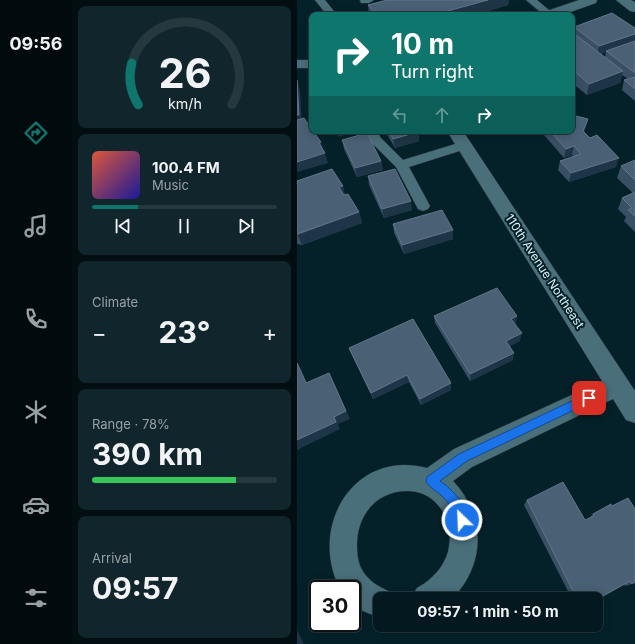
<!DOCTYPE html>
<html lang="en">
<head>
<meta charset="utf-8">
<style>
	body { margin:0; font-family:Inter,sans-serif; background:#11262c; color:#f1f3f6; height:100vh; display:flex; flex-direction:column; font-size:15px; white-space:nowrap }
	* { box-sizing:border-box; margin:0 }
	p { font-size:13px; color:#97a0a4 }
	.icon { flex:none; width:22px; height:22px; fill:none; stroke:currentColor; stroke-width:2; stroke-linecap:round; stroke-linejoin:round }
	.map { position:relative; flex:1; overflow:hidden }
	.sheet { display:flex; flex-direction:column; gap:6px; padding:6px; background:#020e11; width:225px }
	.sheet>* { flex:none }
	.guide { position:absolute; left:12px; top:12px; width:266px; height:122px; border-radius:8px; box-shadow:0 2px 10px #0003,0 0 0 1px #24383d; background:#0f766e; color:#fff; overflow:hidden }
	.speed { position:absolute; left:12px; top:580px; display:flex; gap:8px; font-size:20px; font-weight:700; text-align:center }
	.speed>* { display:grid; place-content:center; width:52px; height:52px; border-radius:50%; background:#03191f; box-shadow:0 2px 10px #0003,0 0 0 1px #24383d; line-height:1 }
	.speed .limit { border:2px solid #111; border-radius:6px; background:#fff; color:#111 }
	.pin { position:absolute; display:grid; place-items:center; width:34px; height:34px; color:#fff; margin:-17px; border-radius:8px; box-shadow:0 2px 6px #0006 }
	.me { position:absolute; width:44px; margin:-22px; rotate:336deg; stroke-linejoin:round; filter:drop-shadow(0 0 3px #0008) }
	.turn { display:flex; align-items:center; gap:14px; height:84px; padding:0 16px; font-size:18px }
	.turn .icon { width:52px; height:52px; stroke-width:2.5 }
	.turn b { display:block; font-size:28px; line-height:34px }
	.lanes { display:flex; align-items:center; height:38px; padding:0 16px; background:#0003; justify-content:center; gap:20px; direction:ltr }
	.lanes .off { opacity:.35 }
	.big { font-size:30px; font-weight:700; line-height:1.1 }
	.sheet .tile { flex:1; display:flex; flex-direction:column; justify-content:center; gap:6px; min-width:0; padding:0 14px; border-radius:8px; background:#11262c }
	.sheet .dial { align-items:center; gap:0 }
	.dial svg { height:104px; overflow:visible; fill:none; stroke:#24383d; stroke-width:7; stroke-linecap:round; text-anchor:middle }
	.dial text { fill:#f1f3f6; stroke:none }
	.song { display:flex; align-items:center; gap:12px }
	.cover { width:48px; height:48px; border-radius:6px; background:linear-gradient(135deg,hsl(10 70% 55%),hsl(240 70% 35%)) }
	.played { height:4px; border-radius:2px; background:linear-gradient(90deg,#0f766e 25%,#24383d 25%) }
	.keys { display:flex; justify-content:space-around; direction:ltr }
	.heat { display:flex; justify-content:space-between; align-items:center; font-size:22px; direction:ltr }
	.charge { height:6px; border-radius:3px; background:linear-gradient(90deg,#34c759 78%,#24383d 0) }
	.trip { position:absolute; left:76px; top:592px; width:230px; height:40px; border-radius:8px; background:#03191f; box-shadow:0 2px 10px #0003,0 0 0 1px #24383d; font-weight:700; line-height:40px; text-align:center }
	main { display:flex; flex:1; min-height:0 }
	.dock { display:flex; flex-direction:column; width:72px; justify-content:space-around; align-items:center; background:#010a0c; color:#97a0a4 }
	.dock .icon { width:28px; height:28px }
	.dock .selected { color:#0f766e }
	.dock b { font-size:18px; color:#f1f3f6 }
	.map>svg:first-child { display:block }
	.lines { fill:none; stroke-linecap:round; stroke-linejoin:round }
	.lane-casing { stroke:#2c373d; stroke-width:1 }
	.street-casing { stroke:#2c373d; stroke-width:1 }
	.secondary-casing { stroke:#2c373d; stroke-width:1 }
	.lane { fill:#496f7b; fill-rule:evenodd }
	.street { fill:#496f7b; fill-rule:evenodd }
	.secondary { fill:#496f7b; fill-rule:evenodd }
	.wall { fill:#394f64; fill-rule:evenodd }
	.shaded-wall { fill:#1d3546 }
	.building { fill:#4a6074; stroke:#617688 }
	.route { fill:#1a73e8; stroke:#114b97 }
	.labels { text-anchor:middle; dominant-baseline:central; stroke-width:4; stroke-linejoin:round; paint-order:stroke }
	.street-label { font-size:12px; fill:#daeef5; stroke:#042129 }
</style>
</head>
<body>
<main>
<nav class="dock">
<b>09:56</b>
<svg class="icon selected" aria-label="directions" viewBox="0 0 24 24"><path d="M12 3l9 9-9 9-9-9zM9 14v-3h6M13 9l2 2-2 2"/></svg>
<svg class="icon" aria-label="music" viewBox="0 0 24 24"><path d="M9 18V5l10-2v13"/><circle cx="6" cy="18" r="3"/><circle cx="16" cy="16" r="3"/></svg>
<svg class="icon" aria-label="phone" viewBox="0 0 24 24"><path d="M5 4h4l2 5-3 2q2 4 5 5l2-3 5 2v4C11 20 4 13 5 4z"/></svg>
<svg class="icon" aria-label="climate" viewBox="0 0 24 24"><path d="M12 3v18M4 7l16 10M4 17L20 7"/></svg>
<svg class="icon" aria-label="car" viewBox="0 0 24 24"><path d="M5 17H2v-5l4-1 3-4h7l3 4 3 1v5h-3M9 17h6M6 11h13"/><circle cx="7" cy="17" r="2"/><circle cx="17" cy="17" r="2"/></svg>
<svg class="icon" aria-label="filters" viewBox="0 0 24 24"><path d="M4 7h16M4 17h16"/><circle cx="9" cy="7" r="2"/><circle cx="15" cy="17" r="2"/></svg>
</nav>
<section class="sheet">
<div class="tile dial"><svg viewBox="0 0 100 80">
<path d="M14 69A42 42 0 1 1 86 69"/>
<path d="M14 69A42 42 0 0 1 9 37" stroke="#0f766e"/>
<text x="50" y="56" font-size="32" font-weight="700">26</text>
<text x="50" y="72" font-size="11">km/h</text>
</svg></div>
<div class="tile">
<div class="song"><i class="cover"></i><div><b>100.4 FM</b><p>Music</p></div></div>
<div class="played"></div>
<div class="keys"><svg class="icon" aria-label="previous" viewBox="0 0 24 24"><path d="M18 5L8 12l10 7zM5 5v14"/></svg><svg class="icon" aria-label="pause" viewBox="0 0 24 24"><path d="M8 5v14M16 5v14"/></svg><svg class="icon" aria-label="next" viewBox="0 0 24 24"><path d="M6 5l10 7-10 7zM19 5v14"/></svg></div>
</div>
<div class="tile"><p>Climate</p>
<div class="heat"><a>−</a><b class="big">23°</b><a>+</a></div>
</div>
<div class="tile"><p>Range · 78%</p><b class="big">390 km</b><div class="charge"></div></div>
<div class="tile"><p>Arrival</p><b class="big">09:57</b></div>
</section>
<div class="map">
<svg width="338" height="644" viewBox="0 0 338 644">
	<rect width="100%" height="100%" fill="#042129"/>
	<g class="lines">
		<!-- lane casing -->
		<g class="lane-casing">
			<path id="lane" d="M18,0H28L40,15H30Z
				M63,0H77L72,3H64Z
				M229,0H240L258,15H247Z
				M69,131H81L83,137L106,160L168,141L174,145L172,148L112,167L133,206L131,209L126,211L121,209L99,167L74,142Z"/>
		</g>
		<!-- street casing -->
		<g class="street-casing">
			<path id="street" d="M319,0H334L338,2V12L333,11Z
				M150,131H166L338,391V423L329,420L316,399L175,467L156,481C189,516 189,564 155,599H115C116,596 118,590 120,588C122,586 126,585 128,583C139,575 147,565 151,552C155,533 153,518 140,504C132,495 122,491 110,491C79,491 59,516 60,547C60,553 61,562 64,568C70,580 81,587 94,592L96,599H83V618L66,611L55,604V589H43C11,526 57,449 130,468L157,449L305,381Z"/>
		</g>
		<!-- secondary casing -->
		<g class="secondary-casing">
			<path id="secondary" d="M282,0H300L299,3L265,15H245L247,12Z
				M0,60H15V68H0Z"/>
		</g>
		<!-- lane -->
		<use href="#lane" class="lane"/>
		<!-- street -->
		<use href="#street" class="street"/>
		<!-- secondary -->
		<use href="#secondary" class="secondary"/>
	</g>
	<!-- wall -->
	<path class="wall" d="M90,0H212L211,5L177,15H72L71,5Z
		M277,27L338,28V101L325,90L327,80L331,79L325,75L323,83L290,95L275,83V32H276ZM309,52L308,57L304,54Z
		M291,119L287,132L319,167L272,182L261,170L263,161L276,156L275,155L267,158L247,135L248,131H275Z
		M88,131H121L122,141L98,148Z
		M45,140L84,161L86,170L60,177L47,149Z
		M338,160V232L327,221L329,217L321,209L325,198L336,193L320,178L324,166Z
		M71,176L115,210L87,218L72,185Z
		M0,181L48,195L62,212L65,223L5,245L0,244Z
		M96,224L156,230V239L107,254L97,233Z
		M137,316L219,324L218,325L223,341L212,346L216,360L173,381L138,323Z
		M52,348L154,383V390L124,405L112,382L76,399L55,355Z
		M230,500L288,520L291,519L296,514L335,584L328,586L327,584L299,599H275L227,505Z"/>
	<!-- shaded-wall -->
	<path class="shaded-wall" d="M191,0H212L211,5L177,15H136Z
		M338,34V42L309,51V52L300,55L302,46Z
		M326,71L323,83L290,95L292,84Z
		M0,80L3,90L5,124L0,125Z
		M291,119L289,128L284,141L286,131Z
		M39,131H63L41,137Z
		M121,132L122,141L98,148L96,139Z
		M24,142L27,152L22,143Z
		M277,146L275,155L267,158L269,149Z
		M28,153L31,163L0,172V162Z
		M322,158L319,167L272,182L274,173Z
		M84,161L86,170L60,177L58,168Z
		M46,186L49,197L42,187Z
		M114,201L115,210L87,218L85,209Z
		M62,212L65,223L5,245L1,235Z
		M156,230V239L107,254L105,245Z
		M220,316L219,324L213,327L214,319Z
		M225,333L223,341L208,349L209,341Z
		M217,353L216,360L173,381V374Z
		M0,362L4,369L14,392L9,383Z
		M32,373L53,419L41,424L43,429L0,450V440L37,417Z
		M110,375L112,382L76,399L74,393Z
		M154,383V390L124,405L123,399Z
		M0,630L7,644H0Z"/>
	<!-- building -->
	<path class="building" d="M90,0H191L136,15H80L71,5Z
		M315,13L338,28V34L302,46L277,27Z
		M275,32L326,71L292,84L275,69Z
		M338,41V73L309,51Z
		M338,77V89L327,80Z
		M0,80L2,115H0Z
		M275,115L291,119L286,131L293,138L300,135L322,158L274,173L263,161L284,154L277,146L269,149L253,131H275Z
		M7,118L15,130V131H16L24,142L22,143L28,153L0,162V120Z
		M92,131H121V132L96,139Z
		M70,133L84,161L58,168L45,140Z
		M338,160V180L324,166Z
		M35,169L46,186L42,187L47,195L51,194L62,212L0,234V181Z
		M98,169L114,201L85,209L71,176Z
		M338,192V216L331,210L335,208L325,198Z
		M145,210L156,230L105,245L96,224Z
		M200,288L220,316L214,319L225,333L209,341L217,353L173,374L137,316Z
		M116,319L154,383L123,399L110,375L74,393L52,348Z
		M0,363L9,383L32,373L49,411L37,417L39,422L0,440Z
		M266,482L288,520L297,516L296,514L314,504L315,506L331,498L338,509V582L335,584L333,581L299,600V599H280L230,500Z"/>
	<!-- route -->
	<path class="route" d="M292,393L296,395L297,398L296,401L170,461L143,481C155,489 175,509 169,524L165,526L161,524C156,514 154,504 145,496C140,491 132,488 129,481L130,477L162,454Z"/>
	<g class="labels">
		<!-- street labels -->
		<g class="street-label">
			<text transform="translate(248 271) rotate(57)">110th Avenue Northeast</text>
		</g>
	</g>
</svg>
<div class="speed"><div class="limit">30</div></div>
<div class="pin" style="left:292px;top:398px;background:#d93025"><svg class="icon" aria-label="arrive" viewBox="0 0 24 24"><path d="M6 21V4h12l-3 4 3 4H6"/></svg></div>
<svg class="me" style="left:165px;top:520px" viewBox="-20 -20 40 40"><circle r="17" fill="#1a73e8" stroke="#fff" stroke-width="3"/><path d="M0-11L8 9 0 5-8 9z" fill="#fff"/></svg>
<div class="trip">09:57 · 1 min · 50 m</div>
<div class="guide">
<div class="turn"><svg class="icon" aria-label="right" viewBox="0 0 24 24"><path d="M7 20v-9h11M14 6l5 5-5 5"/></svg><div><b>10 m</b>Turn right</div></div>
<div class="lanes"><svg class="icon off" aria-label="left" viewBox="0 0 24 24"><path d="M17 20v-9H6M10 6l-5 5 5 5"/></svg><svg class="icon off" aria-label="ahead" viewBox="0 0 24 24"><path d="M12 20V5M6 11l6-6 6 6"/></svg><svg class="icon" aria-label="right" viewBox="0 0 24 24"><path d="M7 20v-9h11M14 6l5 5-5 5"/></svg></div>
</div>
</div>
</main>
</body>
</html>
